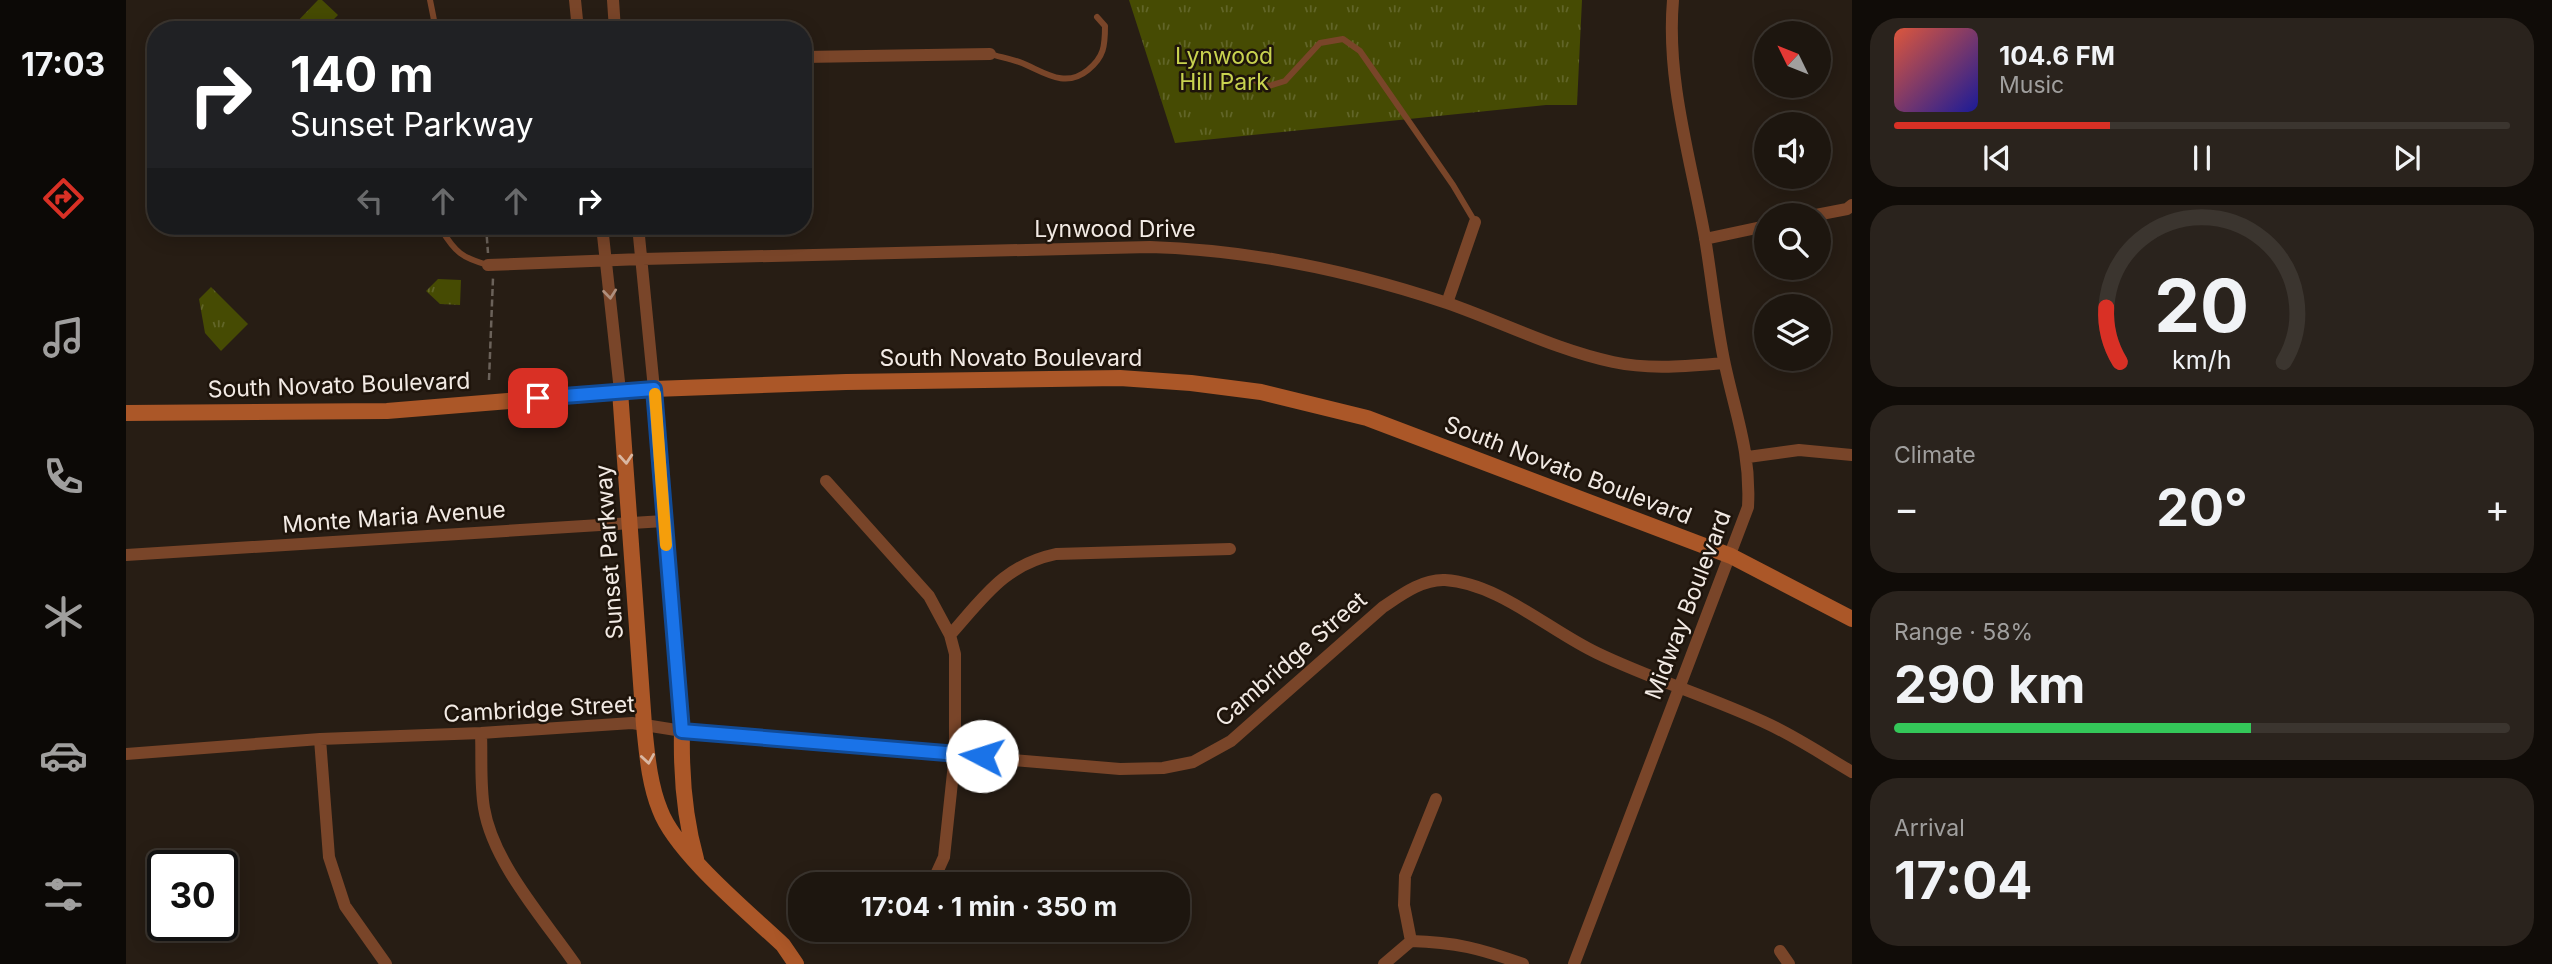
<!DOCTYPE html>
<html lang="en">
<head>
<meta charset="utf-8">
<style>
	body { margin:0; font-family:Inter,sans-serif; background:#2a231d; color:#f1f3f6; height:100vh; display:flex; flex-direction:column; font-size:26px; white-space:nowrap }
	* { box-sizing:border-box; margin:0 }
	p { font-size:23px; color:#a09f9e }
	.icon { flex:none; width:38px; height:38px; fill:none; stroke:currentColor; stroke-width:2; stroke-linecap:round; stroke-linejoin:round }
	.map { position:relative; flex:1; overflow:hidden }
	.sheet { display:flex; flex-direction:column; gap:18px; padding:18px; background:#100c08; width:700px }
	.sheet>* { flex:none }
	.top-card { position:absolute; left:21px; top:21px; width:665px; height:214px; border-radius:28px; box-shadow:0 4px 18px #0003,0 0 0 2px #3b352f; background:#202124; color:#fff; overflow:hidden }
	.needle { width:46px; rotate:313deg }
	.tools { position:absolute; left:1628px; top:21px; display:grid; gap:14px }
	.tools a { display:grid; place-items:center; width:77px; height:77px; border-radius:50%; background:#1d160f; box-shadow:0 4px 18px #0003,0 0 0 2px #3b352f; font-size:35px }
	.speed { position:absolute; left:21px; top:850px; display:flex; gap:14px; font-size:35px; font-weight:700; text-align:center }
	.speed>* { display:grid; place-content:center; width:91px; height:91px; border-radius:50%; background:#1d160f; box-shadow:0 4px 18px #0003,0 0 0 2px #3b352f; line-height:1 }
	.speed .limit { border:4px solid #111; border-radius:10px; background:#fff; color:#111 }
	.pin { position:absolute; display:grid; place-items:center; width:60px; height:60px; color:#fff; margin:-30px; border-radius:14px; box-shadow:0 4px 10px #0006 }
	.me { position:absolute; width:77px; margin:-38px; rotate:275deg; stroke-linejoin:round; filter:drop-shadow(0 0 5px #0008) }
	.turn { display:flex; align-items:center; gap:24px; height:147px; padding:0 28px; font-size:32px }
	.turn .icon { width:91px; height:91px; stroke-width:2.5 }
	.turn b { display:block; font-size:49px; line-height:60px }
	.lanes { display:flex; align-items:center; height:66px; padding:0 28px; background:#0003; justify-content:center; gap:35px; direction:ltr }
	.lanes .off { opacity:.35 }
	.big { font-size:52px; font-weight:700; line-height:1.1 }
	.sheet .widget { flex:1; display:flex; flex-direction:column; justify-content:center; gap:10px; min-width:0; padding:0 24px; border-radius:28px; background:#2a231d }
	.sheet .dial { align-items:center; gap:0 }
	.dial svg { height:182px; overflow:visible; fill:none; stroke:#3b352f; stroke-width:7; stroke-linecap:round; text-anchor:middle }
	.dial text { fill:#f1f3f6; stroke:none }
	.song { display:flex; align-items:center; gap:21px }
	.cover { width:84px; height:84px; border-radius:10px; background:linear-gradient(135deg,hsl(10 70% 55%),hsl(240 70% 35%)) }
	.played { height:7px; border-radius:4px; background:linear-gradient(90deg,#d93025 35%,#3b352f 35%) }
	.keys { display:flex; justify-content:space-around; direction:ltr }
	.heat { display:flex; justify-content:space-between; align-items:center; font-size:38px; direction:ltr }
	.charge { height:10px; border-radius:5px; background:linear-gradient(90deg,#34c759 58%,#3b352f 0) }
	.trip { position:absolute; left:662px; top:872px; width:402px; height:70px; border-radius:28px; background:#1d160f; box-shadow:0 4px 18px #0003,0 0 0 2px #3b352f; font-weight:700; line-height:70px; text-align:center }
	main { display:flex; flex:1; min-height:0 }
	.tabs { display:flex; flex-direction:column; width:126px; justify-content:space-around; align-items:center; background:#0c0906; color:#a09f9e }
	.tabs .icon { width:49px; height:49px }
	.tabs .current { color:#d93025 }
	.tabs b { font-size:32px; color:#f1f3f6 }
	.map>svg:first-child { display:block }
	.park { fill:url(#park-tufts) }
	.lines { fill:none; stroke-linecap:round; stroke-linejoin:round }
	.path { stroke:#6b625a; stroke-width:2.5; stroke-dasharray:7 3.5; stroke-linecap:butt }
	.service { stroke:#794529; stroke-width:6 }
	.minor { stroke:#794529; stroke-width:12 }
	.secondary { stroke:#ab5728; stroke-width:16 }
	.oneway { stroke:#af8f7d }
	.oneway2 { stroke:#d9b7a2 }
	.route-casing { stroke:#114b97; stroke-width:18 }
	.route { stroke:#1a73e8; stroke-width:12 }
	.slow { stroke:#f59e0b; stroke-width:12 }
	.labels { text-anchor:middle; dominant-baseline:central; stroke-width:5; stroke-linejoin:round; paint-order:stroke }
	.park-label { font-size:23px; fill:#c8d24f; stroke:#1e140b }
	.street-label { font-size:23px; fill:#f2eae4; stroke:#1e140b }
</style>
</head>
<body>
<main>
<nav class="tabs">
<b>17:03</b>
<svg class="icon current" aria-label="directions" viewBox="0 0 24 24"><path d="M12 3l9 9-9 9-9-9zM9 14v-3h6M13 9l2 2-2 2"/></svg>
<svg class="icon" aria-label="music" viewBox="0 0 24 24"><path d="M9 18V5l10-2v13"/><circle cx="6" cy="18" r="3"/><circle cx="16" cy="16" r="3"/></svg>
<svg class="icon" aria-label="phone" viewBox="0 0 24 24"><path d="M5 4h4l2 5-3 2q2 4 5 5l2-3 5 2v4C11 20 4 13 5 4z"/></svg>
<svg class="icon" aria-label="climate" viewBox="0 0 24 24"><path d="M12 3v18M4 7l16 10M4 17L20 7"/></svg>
<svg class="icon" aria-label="car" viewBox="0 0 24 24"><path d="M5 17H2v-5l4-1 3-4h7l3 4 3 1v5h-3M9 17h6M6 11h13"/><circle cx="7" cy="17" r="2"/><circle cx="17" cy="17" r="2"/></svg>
<svg class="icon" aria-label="filters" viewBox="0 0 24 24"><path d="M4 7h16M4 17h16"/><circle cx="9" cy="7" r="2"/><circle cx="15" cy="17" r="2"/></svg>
</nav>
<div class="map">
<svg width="1726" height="964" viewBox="0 0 1726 964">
	<defs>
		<pattern id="park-tufts" width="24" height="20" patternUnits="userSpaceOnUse" patternTransform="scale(1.75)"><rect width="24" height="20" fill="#464b03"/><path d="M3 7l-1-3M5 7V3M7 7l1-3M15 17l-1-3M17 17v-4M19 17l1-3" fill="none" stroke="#616528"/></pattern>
	</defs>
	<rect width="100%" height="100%" fill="#271d14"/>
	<!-- park -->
	<path class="park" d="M192,0H196L212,15L197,30H173L168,25Z
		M1003,0H1456L1451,105H1420L1049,143Z
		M312,279L335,280L334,305L314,304L300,291Z
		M85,287L122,324L95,351L79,333L73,299Z"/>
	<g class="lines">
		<!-- path -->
		<path class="path" d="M360,226L362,253
			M363,380L367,278"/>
		<!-- service -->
		<path class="service" d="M304,0L310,30
			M864,54C874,57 886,59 896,63C918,72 939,89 962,70C978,57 979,46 979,26L971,17
			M1130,81L1143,86L1159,81L1194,43L1217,39L1234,51L1327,185L1349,222
			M304,226L315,229L326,226
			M315,229C329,252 336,258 362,265"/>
		<!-- minor -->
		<path class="minor" d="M449,0L452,30
			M487,0L489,30
			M677,57L864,54
			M1690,215L1721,209L1726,205
			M476,226L494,391
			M512,226L528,389
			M1579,239L1640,226
			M362,265L516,259L1024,247C1125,250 1225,271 1321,303C1376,322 1430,350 1487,362C1524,370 1561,366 1598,363
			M1321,303L1349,222
			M1622,457L1673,450L1726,455
			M700,481L803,596L824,635L829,654V754L818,857L808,879L803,884
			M0,555L538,521
			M824,635C858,597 878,565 930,554L1104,549
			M355,733C356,758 354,784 358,808C367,863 418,919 449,964
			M194,739L203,857L219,906L260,964
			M0,754L194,739L355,733L506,723L569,733L994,769L1037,768L1067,762L1105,741L1257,607C1275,595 1296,579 1319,580C1372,583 1424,631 1471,653C1525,679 1584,697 1638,722C1669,736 1697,755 1726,772
			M1285,941L1278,905L1279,876L1310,799
			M1654,951L1663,964
			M1258,964L1285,941C1329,942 1356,949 1397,964
			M1448,964L1622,507C1625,453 1610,416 1599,365C1590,323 1586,280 1579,238C1565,160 1540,80 1547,0"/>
		<!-- secondary -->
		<path class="secondary" d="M528,389L556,731C555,775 558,816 570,859
			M494,391L518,725C521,753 523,783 534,810C550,853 622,912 657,945L670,964
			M0,413L261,411L528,389L720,382L994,378L1065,383L1135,392L1241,418L1605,556L1726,619"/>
	</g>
	<!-- one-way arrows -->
	<defs><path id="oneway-chevron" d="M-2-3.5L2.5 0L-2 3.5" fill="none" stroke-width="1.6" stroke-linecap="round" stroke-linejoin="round" transform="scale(1.75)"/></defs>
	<use class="oneway" href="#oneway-chevron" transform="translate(484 294) rotate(84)"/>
	<g class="oneway2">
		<use href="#oneway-chevron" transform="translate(500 459) rotate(86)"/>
		<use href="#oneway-chevron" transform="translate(522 759) rotate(81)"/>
	</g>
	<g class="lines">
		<!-- route casing -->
		<g class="route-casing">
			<path id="route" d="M412,398L528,389L556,731L856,756"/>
		</g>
		<!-- route -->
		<use href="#route" class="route"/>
		<!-- slow -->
		<path class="slow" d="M529,394L540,545"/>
	</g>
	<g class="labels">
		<!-- park labels -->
		<g class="park-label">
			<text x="1098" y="56">Lynwood<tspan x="1098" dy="26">Hill Park</tspan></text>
		</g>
		<!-- street labels -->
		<g class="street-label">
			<text x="989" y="229">Lynwood Drive</text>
			<text x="885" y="358">South Novato Boulevard</text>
			<text transform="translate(213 385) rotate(-2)">South Novato Boulevard</text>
			<text transform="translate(1442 470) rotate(21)">South Novato Boulevard</text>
			<text transform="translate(268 517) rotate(-4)">Monte Maria Avenue</text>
			<text transform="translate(483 552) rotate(-94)">Sunset Parkway</text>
			<text transform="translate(1562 605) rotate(-69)">Midway Boulevard</text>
			<text transform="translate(1165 659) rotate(-41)">Cambridge Street</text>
			<text transform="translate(413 709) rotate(-3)">Cambridge Street</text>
		</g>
	</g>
</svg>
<div class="tools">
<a><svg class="needle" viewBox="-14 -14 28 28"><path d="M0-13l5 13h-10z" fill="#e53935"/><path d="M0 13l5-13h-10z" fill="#a09f9e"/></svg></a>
<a><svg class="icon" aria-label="sound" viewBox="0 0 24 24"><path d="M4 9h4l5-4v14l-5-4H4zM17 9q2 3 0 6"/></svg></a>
<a><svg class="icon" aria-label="search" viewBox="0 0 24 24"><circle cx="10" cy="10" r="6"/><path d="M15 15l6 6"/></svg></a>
<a><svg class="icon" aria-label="layers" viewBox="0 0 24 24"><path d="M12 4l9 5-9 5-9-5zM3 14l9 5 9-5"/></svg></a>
</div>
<div class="speed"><div class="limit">30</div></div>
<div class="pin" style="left:412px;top:398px;background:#d93025"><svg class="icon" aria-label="arrive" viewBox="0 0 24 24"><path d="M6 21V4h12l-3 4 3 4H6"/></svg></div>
<svg class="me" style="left:856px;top:756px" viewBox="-20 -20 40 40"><circle r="19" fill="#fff"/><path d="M0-13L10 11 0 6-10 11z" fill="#1a73e8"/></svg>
<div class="trip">17:04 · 1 min · 350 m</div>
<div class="top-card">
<div class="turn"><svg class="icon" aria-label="right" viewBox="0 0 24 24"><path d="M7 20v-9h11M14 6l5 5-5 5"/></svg><div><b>140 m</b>Sunset Parkway</div></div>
<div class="lanes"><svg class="icon off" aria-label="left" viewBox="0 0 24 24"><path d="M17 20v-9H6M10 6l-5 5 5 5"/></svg><svg class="icon off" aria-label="ahead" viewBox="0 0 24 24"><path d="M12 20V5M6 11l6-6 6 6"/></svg><svg class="icon off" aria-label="ahead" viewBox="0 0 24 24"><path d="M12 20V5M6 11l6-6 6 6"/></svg><svg class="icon" aria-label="right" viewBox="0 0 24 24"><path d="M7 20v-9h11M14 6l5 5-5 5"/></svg></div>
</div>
</div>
<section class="sheet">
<div class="widget">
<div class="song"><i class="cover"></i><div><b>104.6 FM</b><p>Music</p></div></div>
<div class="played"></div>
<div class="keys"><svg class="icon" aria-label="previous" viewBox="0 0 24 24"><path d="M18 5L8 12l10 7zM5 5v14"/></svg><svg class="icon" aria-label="pause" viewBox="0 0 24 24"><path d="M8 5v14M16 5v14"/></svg><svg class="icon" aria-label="next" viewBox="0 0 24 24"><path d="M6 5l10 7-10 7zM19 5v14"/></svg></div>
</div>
<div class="widget dial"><svg viewBox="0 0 100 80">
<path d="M14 69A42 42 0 1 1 86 69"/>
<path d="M14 69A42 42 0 0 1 8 45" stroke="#d93025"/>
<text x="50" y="56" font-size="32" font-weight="700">20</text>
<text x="50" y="72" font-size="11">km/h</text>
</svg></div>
<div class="widget"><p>Climate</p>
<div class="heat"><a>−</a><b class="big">20°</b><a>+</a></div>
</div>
<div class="widget"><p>Range · 58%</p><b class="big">290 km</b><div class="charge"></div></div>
<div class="widget"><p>Arrival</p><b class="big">17:04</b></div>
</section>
</main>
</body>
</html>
